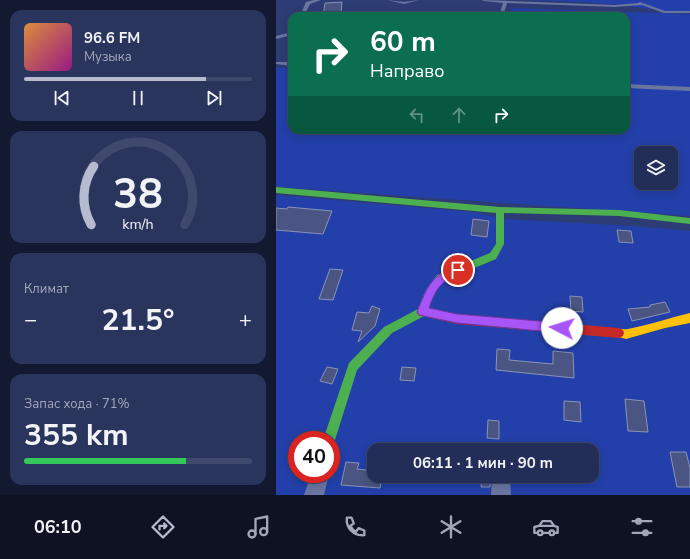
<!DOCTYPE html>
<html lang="ru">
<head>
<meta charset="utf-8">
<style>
	body { margin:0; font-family:"Nunito Sans",sans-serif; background:#2a355e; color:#f1f3f6; height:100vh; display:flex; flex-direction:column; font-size:15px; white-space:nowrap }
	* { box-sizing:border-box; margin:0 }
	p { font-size:13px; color:#a2a8ba }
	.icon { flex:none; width:22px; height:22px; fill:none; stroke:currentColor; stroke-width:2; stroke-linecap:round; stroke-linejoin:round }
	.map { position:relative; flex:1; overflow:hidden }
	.details { display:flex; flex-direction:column; gap:10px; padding:10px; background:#131930; width:276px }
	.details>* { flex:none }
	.guide { position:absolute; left:12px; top:12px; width:342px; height:122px; border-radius:12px; box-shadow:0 2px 10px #0003,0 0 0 1px #3f496e; background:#0b6e4f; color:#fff; overflow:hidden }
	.controls { position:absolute; left:358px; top:146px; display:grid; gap:8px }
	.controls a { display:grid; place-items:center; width:44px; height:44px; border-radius:8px; background:#222d58; box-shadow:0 2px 10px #0003,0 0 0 1px #3f496e; font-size:20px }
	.speed { position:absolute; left:12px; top:431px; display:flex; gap:8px; font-size:20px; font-weight:700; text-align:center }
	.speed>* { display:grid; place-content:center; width:52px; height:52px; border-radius:50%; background:#222d58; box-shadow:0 2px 10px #0003,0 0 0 1px #3f496e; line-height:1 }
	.speed .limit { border:6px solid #d22; background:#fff; color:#111 }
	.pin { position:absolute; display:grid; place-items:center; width:34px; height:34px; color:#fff; margin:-17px; border:2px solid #fff; border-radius:50%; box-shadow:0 1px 4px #0007 }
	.me { position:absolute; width:44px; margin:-22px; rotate:275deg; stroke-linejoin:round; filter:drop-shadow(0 0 3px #0008) }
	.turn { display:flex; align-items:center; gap:14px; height:84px; padding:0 16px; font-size:18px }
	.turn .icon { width:52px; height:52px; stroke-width:2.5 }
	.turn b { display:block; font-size:28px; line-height:34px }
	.lanes { display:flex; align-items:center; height:38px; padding:0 16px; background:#0003; justify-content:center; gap:20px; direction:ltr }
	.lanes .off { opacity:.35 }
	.big { font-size:30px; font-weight:700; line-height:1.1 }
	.details .tile { flex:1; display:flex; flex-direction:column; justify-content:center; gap:6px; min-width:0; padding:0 14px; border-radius:12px; background:#2a355e }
	.details .dial { align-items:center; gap:0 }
	.dial svg { height:104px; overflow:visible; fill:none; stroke:#3f496e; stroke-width:7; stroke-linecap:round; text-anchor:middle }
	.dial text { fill:#f1f3f6; stroke:none }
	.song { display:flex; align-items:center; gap:12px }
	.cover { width:48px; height:48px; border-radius:6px; background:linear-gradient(135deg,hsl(30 70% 55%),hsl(310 70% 35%)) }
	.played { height:4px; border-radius:2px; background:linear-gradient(90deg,#b6bbcf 80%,#3f496e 80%) }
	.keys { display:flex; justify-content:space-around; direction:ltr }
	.heat { display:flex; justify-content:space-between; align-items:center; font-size:22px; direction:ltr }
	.charge { height:6px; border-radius:3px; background:linear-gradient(90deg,#34c759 71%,#3f496e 0) }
	.trip { position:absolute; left:91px; top:443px; width:232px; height:40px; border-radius:12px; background:#222d58; box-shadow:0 2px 10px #0003,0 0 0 1px #3f496e; font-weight:700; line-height:40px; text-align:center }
	.tab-bar { display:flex; height:64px; justify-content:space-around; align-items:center; background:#0e1223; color:#a2a8ba }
	.tab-bar .icon { width:28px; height:28px }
	.tab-bar .on { color:#b6bbcf }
	.tab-bar b { font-size:18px; color:#f1f3f6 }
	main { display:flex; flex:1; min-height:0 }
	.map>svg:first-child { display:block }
	.green { fill:#2340aa; fill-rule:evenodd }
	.building { fill:#4a5583; stroke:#8b93b6 }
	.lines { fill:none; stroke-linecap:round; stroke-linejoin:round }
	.lane { fill:#6a76a0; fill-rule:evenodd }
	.street { fill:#6a76a0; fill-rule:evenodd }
	.fast { fill:#4caf50; fill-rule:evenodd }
	.slow { fill:#ffc107; fill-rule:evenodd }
	.jam { fill:#c62828; fill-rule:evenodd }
	.route { fill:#a855f7; stroke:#6d37a1 }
</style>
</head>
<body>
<main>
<section class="details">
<div class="tile">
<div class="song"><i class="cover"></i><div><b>96.6 FM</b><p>Музыка</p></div></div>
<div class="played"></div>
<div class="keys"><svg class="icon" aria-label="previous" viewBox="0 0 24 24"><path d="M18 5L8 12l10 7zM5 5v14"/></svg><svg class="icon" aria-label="pause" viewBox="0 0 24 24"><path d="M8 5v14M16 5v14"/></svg><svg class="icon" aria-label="next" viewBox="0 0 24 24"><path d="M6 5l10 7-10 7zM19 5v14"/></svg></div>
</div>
<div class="tile dial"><svg viewBox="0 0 100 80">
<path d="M14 69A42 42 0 1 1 86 69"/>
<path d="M14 69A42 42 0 0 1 16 24" stroke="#b6bbcf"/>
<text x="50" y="56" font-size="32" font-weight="700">38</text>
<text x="50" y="72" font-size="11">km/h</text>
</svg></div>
<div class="tile"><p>Климат</p>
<div class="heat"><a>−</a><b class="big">21.5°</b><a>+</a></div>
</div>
<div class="tile"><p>Запас хода · 71%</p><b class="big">355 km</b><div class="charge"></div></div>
</section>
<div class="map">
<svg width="414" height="495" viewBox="0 0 414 495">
	<rect width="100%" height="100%" fill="#2e3c75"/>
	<!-- green -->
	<path class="green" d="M248,0H414V13C395,13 378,9 359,7C322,2 285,1 248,0Z
		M236,8L414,14V216L0,187V67L16,69V130H350V16H234ZM365,153H395V183H365Z
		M0,195L196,212L229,219L358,226L414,231V495H0ZM21,440H55V474H21ZM98,450H316V476H98Z"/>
	<!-- building -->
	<path class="building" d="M66,2L65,16H47L49,3Z
		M12,207L56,211L47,234L0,230V208L11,209Z
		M197,219L213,221L211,237L195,235Z
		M341,230L355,231L357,243L343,242Z
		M54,269L67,270L57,300L43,299Z
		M294,296L306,297L307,312L295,311Z
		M389,302L394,312L356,321L352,309L374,307V305Z
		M96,306L104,309L99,326L82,342L86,331L76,330L81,312L93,313Z
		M221,349L234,350L233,360L277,364V351L297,353L298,378L220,370Z
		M51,367L62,369L56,384L44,381Z
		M126,367L140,368L138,381L124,380Z
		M349,399L368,401L372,432L352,431Z
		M288,401L304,402L305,422L288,420Z
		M212,420L223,421V439L211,438Z
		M394,452H410L414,468V487H401Z
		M70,462L83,463L81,469L98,471V476H106L104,488L65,485Z
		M206,476H214V487H205Z"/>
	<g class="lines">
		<!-- lane -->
		<path class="lane" d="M38,0H45L34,4L28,16H24L30,2Z
			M111,0L128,2L143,0L128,4Z
			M206,0L339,5L362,3L364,2L389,11H414V13H388L366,5L339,7L231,3L227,16H223L227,3L208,1Z
			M16,32V35L0,39V36Z
			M0,62H16V66L0,64Z
			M350,84L414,87V91L350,88Z"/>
		<!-- street -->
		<path class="street" d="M35,474H53L48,495H28Z
			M216,476H234L235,495H215Z"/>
		<!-- fast -->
		<path class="fast" d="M0,187L224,207L343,210L414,218V224L343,216L228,213V244L220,259L167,281L157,295L150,315L116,333L81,370L59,440L57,444L55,445V440H47L73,363L108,327L142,309L150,290L161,275L214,253L220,244V213L0,193Z"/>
		<!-- slow -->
		<path class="slow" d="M414,313V323L389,328L350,339L339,336L338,333L339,330C344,328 347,330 352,329C373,325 393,318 414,313Z"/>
		<!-- jam -->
		<path class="jam" d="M146,308L181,314L343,328L347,330L348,333L347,336L343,338L181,324L142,315L141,312L142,309Z"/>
	</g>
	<!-- route -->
	<path class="route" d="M182,266L185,267L186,270L185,273C164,283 161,286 153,308L181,314L286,323L290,325L292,328L290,332L286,333L181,323L143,315L141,312C151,287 155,275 182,266Z"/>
</svg>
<div class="controls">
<a><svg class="icon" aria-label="layers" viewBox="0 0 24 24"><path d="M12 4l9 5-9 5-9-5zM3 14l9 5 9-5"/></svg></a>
</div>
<div class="speed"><div class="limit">40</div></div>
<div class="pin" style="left:182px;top:270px;background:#d93025"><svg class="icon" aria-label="arrive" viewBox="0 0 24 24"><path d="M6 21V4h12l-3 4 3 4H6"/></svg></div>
<svg class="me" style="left:286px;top:328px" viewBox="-20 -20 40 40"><circle r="19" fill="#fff"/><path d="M0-13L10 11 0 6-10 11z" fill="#a855f7"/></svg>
<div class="trip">06:11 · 1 мин · 90 m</div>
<div class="guide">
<div class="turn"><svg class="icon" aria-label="right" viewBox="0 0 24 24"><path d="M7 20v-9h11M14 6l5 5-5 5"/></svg><div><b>60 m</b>Направо</div></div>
<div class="lanes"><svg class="icon off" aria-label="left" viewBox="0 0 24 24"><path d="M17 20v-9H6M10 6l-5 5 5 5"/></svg><svg class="icon off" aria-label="ahead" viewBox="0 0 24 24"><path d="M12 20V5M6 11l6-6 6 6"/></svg><svg class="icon" aria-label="right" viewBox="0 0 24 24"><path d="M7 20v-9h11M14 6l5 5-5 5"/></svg></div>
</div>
</div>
</main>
<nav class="tab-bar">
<b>06:10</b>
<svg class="icon on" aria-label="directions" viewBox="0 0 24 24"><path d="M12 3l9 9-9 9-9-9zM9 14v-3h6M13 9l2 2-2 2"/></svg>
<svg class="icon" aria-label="music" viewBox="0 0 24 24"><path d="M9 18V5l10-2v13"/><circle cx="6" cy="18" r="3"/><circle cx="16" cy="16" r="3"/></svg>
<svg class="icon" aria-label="phone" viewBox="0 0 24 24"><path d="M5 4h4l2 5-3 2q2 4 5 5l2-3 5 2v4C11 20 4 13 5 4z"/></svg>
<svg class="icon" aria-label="climate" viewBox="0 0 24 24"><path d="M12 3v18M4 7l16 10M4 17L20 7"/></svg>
<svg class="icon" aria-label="car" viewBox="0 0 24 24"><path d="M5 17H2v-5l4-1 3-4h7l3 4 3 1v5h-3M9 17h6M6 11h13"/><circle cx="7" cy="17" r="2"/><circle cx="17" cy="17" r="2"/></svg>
<svg class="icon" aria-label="filters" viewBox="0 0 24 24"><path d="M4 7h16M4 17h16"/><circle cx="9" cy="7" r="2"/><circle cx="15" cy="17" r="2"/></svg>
</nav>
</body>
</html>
